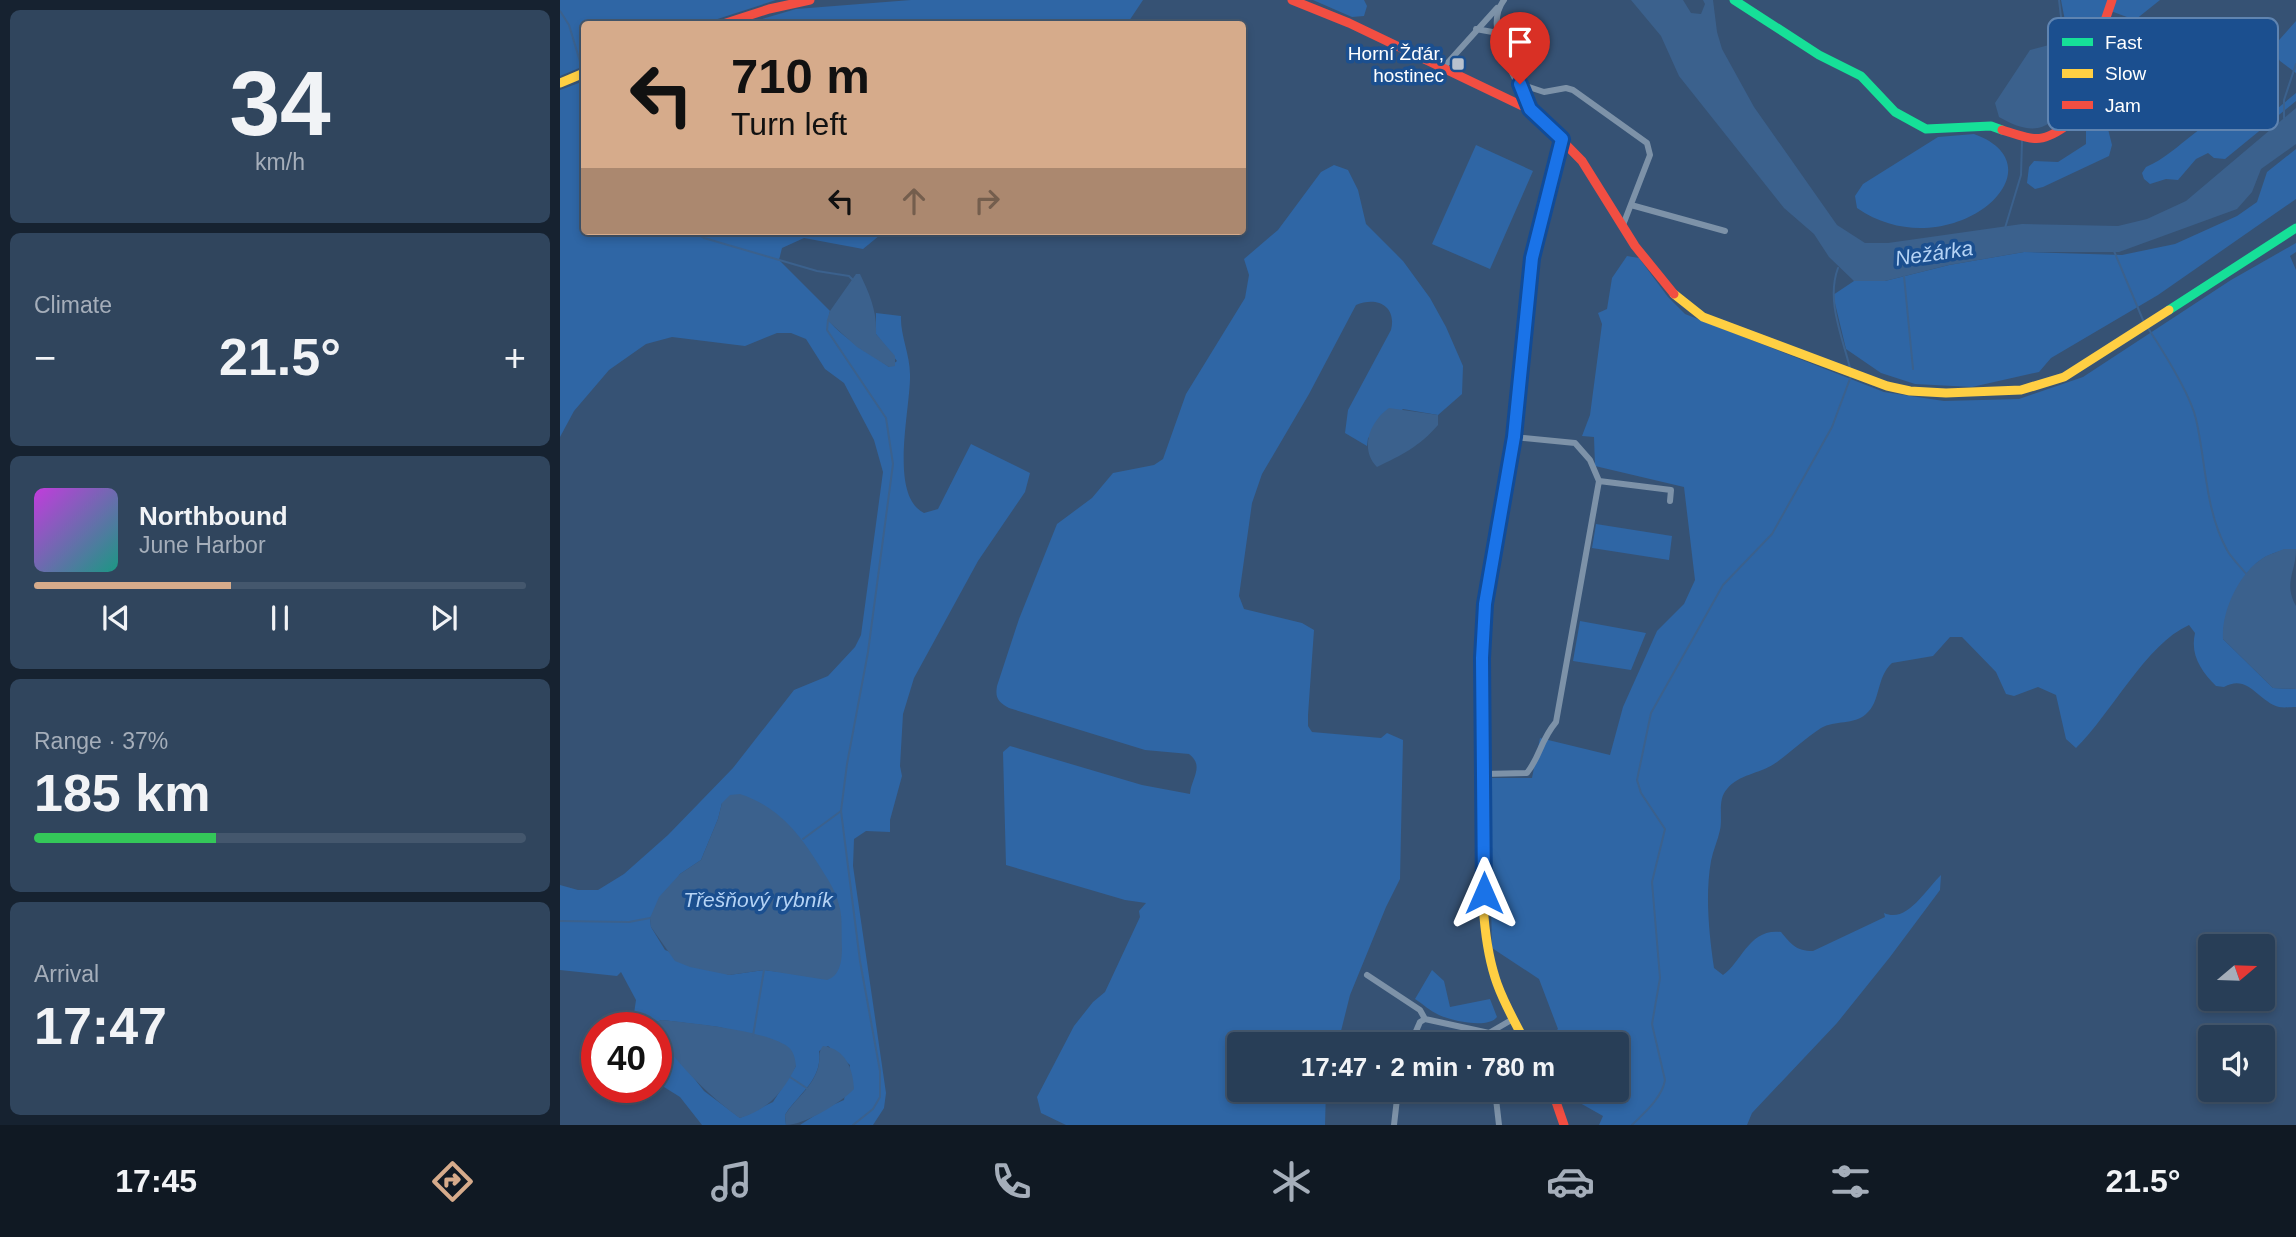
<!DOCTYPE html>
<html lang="en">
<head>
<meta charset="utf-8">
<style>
	body { margin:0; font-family:Helvetica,sans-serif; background:#30455d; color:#f1f3f6; height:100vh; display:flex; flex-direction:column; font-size:26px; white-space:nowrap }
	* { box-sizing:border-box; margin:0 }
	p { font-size:23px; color:#a5aeba }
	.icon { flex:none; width:38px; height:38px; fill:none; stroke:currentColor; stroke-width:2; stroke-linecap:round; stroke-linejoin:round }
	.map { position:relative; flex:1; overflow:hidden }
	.sheet { display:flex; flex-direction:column; gap:10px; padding:10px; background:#162230; width:560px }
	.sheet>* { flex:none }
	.guide { position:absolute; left:21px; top:21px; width:665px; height:214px; border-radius:7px; box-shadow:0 4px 10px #0003,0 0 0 2px #44576d; background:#d6ab8b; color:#111; overflow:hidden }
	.needle { width:46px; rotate:71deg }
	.fabs { position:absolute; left:1638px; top:934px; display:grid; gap:14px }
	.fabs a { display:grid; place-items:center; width:77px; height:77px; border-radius:7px; background:#283e57; box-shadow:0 4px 10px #0003,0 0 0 2px #44576d; font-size:35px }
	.speed { position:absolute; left:21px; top:1012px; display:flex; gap:14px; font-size:35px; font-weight:700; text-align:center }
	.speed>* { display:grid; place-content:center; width:91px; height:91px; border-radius:50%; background:#283e57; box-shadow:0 4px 10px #0003,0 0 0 2px #44576d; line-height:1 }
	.speed .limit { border:10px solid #d22; background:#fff; color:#111 }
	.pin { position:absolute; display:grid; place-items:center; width:60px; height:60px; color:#fff; margin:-72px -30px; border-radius:50% 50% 50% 0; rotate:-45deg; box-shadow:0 0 7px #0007 }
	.pin .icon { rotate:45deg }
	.me { position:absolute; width:77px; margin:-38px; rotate:0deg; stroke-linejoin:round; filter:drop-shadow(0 0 5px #0008) }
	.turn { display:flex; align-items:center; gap:24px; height:147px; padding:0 35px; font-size:32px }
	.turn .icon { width:91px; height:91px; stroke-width:2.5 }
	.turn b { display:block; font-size:49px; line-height:60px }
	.lanes { display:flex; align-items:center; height:66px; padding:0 35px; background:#0003; justify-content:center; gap:35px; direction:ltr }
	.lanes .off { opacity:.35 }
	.big { font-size:52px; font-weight:700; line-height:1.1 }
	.sheet .card { flex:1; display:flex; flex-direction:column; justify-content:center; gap:10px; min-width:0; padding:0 24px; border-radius:10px; background:#30455d }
	.sheet .dial { align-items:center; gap:0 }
	.dial b { font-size:91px; line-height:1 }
	.song { display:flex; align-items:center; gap:21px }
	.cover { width:84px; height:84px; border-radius:10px; background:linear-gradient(135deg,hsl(290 70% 55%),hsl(170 70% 35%)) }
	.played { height:7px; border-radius:4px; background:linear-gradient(90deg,#d6ab8b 40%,#44576d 40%) }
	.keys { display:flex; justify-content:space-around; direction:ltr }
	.heat { display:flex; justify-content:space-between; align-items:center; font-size:38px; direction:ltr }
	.charge { height:10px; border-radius:5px; background:linear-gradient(90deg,#34c759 37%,#44576d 0) }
	.trip { position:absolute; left:667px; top:1032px; width:402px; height:70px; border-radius:7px; background:#283e57; box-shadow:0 4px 10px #0003,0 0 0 2px #44576d; font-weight:700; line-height:70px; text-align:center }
	.dock { display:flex; height:112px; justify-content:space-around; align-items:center; background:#101923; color:#a5aeba }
	.dock .icon { width:49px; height:49px }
	.dock .current { color:#d6ab8b }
	.dock b { font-size:32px; color:#f1f3f6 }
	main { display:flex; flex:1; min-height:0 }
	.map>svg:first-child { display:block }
	.green { fill:#2f66a5; fill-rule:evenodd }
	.water { fill:#3b618d }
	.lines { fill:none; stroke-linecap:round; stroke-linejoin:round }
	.stream { stroke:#3b618d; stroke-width:2 }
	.street { stroke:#7d92a8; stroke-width:6 }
	.fast { stroke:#16e098; stroke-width:9 }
	.slow { stroke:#ffcf43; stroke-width:9 }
	.jam { stroke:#f24e42; stroke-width:9 }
	.route-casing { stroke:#114b97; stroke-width:18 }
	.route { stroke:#1a73e8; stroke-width:12 }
	.poi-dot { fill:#b9c2ce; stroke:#1b4f8f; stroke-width:2.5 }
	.labels { text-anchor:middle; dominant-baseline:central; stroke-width:7; stroke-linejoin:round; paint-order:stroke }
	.poi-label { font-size:19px; fill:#fff; stroke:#1b4f8f; text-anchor:end }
	.water-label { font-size:21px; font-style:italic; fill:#b5d3f5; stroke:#1b4f8f }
	.key { fill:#1b4f8f; stroke:#5f84b1; stroke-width:2 }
	.key-label { font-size:19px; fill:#fff }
</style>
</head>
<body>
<main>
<section class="sheet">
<div class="card dial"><b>34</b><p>km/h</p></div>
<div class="card"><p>Climate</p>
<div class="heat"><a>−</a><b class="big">21.5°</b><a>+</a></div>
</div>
<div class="card">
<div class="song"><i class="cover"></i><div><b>Northbound</b><p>June Harbor</p></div></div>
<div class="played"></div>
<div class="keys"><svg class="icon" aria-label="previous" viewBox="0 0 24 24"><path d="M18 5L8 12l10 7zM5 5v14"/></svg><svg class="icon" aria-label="pause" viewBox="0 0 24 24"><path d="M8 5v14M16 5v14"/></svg><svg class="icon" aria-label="next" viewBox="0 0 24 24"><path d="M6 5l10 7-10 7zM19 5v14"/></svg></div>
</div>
<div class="card"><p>Range · 37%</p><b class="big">185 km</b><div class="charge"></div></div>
<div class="card"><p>Arrival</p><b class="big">17:47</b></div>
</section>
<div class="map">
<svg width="1736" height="1125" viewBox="0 0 1736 1125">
	<rect width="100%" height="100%" fill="#365274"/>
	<!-- green -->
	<path class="green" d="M0,0H216L142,24H24V66L0,76Z
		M351,0H583L567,24H185L236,9Z
		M753,0H804L807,6L804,16L792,17Z
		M1501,0H1600L1575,20L1548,10L1516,78Z
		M1736,21V73L1720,61L1712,48Z
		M24,81V231H325L303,249L244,238L222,248L219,260L270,311L268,320C286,341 308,351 329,367L337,361L316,334V313L341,316C340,334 350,355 350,374C351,408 328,495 364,513L378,509L411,444L470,473L465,492L418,561L354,678L343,714L340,766L342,776L330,820V832L306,831L294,839L293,866L326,1093L324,1108L313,1125H240L268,1107L284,1100L290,1065L268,1046L259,1051C263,1080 238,1094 225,1115L226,1125H142L120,1097L96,1082V1030L144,1091L180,1118L213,1102L236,1066L214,1041L159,1027L102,1020L96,1022V1027H72L76,1000L61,972L57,976L0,970V885L18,890H38L64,874L108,835L173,768L234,690L268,676L295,647L301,635L323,472L314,440L284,383L265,369L246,339L231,333H217L185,346L112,337L86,344L49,370L14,411L0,437V90ZM162,803L228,973L204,970L169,975L105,950L91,927L90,918L120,874L141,860L158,819Z
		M1736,93V101L1665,159L1654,158L1648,153L1636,159L1618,180L1606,179L1590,184L1584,179L1582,173L1586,167C1620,153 1645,113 1683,110L1695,127Z
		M1546,121L1552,145L1549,156L1483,187L1475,189L1467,183L1469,167L1474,161L1498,162L1526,144V123Z
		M1414,134C1508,168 1388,271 1297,208L1295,196L1303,184L1378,137Z
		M916,145L973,171L930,269L872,244Z
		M1736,149V199L1598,295L1491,358L1479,372L1412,387L1355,384L1321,373L1286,349L1273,295L1294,281H1325L1389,265L1464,252L1562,255L1615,244L1677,216L1697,202L1707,172Z
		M774,165L788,170L798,190L806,224L843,261L870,298L886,327L903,366L902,394L878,415L843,409L808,438L807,446L785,433L788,410L831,330C837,306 817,296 796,305L749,394L702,474L692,503L679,596L684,609L742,623L754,630L748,715V726L752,732L821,738L827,733L843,740L840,879L826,907L790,995L780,1035L773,1045H679V1090H766L765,1125H506L481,1113L477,1097L514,1026L533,1002L545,992L580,917L579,911L586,903L565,900L446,865L443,752L450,746L582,785L630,794C631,779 645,766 629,754L585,750L449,708C438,702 435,698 437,686L459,619L497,524L532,498L553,473L594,465L603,459L626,394L685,298L689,275L684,259L718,230L761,172Z
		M1736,243V252L1730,256L1736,270V549C1683,551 1673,597 1663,639L1713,688L1736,689V707C1731,707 1724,708 1719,707C1698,701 1688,673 1664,687L1656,686C1641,671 1630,655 1635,633L1629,625C1586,644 1551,714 1516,748L1506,739L1496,695L1478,687L1454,696L1446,694L1436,672L1402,637H1390L1373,656L1332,663C1316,677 1321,702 1306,714C1294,725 1275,720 1261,728C1244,739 1230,753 1214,764C1199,774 1179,774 1167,789C1157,800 1163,817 1160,830C1158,840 1153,850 1151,861C1145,895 1149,934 1154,968L1163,975C1182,962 1189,928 1221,932C1231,944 1236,951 1253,951L1325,917L1324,913C1347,924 1366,889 1381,875L1380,890L1330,957L1277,1023L1192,1113L1187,1125H1039L1043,1116L997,1090H1057V1045H982L998,1029L979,979L932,948L928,778H972L980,738L1050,755L1063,707L1097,631L1124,604L1135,580L1124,487L1035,466L1034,437L1022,436L1030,415L1042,324L1038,313L1047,309L1052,278L1067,256L1079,258L1108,297L1125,314L1324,392L1384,401L1459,399L1523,377L1671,280Z
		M1036,524L1112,536L1109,560L1032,548Z
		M1020,621L1086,633L1071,670L1013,661Z
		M872,970L884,981L890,1007L930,999L937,1017C928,1029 892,1021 879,1015C870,1011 863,1004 855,999Z"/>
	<!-- water -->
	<path class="water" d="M1071,0H1123L1131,13L1141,14L1145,4L1143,0H1153L1157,32L1162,49L1194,107L1277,225L1305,243H1328L1462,224L1558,226L1587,219L1626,201L1736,108V144L1701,169L1692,192L1677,209L1559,252H1464L1389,265L1325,281H1294L1269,257L1254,234L1224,208L1119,76L1101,36Z
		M1489,45C1502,53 1497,61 1499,74C1501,82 1506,87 1506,95C1506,103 1503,109 1498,115C1481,136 1460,129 1439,117L1435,103L1470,50Z
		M296,274H300C310,295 317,311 316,334L335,356V366L329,367L297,347L267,320L270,311Z
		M829,408L878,415V425C860,446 842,455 817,467C799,449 810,421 829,408Z
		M1724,549H1736C1736,573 1723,582 1736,606V689L1713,688L1663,639C1661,612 1679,573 1703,558C1709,554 1718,552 1724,549Z
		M180,794C220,807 242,837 262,870C269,881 276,892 279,905C283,918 281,934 282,948C282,961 280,976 267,980L204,970L169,975L130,967L115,961L91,927L90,918L99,897L120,874L141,860L158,819L162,803L170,795Z
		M102,1020C131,1023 203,1030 227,1046C234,1051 235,1058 236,1066C223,1092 209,1109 180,1118C156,1102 99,1050 96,1022Z
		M263,1046C286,1049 293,1069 294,1089C281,1103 244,1125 226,1125L225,1115C236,1098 252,1088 258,1068C261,1059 257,1053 263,1046Z"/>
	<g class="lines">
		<!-- stream -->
		<path class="stream" d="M1499,0L1504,42L1499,57
			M0,11L9,25L22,68
			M1724,118V100L1736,64
			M1445,228L1461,175L1462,141
			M132,231L144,238L257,271L289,276L294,281
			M1554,251L1583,320
			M1278,268C1266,300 1282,336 1290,368
			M1344,276L1353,369
			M268,320L267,330L326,418L333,464L308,652L287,764L281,811L300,961L320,1071V1097L313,1109L293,1125
			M1588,328C1603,351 1630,393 1636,419C1646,462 1645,510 1667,550C1672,559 1681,567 1687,575
			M243,839L281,811
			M0,921L69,922L90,918
			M193,1036L204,970
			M230,1077L248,1089
			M1072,1125C1084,1113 1102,1098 1105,1080L1092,1024L1100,978L1092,882L1105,829L1081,793L1077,780L1091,713L1163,585L1212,534L1272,427L1291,376"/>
		<!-- street -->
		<path class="street" d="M944,0C921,30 958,80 970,109
			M916,29L938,33
			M883,68L937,8
			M960,84L984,92L1006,88L1013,90L1087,143L1090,155L1063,225
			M1071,205L1165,231
			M1039,481L1111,490L1110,501
			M924,774L967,773C981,755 980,741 996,722L1039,481L1030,460L1015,443L954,437
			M807,975L860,1010L865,1019L929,1033L953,1019
			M929,1033L930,1045
			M850,1045L860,1022L865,1019
			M935,1090L939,1125
			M834,1125L838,1090"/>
		<!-- fast -->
		<path class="fast" d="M1174,0L1259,55L1301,76L1335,112L1366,129L1431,126L1442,130
			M1609,310L1736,228
			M922,657L925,604L954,437L972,258L1002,139"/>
		<!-- slow -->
		<path class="slow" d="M0,83L24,73
			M1114,294L1143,317L1327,386L1350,391L1386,393L1461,390L1504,377L1609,310
			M922,657L924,917C929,974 940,996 967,1045"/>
		<!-- jam -->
		<path class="jam" d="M732,0L789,23L973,111L1022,161L1075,246L1114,294
			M163,24L209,9L250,0
			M1442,130C1474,140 1481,145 1510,123L1552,0
			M992,1090L1004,1125"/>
	</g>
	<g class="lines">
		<!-- route casing -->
		<g class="route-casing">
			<path id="route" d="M924,893L922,658L925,604L954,437L972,258L1002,139L970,109L960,84"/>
		</g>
		<!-- route -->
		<use href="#route" class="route"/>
	</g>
	<!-- markers -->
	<rect class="poi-dot" x="891" y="57" width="14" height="14" rx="3.5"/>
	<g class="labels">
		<!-- poi labels -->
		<g class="poi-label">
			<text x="884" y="53">Horní Žďár,<tspan x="884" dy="22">hostinec</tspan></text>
		</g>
		<!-- water labels -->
		<g class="water-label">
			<text transform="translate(1374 253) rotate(-8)">Nežárka</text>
			<text x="198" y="899">Třešňový rybník</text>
		</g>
	</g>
	<!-- legend -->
	<rect x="1488" y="18" width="230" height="112" rx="10" class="key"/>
	<rect x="1502" y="38" width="31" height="8" fill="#16e098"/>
	<rect x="1502" y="69" width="31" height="9" fill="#ffcf43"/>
	<rect x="1502" y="101" width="31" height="8" fill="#f24e42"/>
	<g class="key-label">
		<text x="1545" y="49">Fast</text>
		<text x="1545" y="80">Slow</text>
		<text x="1545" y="112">Jam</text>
	</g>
</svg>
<div class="fabs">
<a><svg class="needle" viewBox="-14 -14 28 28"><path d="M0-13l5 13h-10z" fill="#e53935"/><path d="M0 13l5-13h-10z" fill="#a5aeba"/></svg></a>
<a><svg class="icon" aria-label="sound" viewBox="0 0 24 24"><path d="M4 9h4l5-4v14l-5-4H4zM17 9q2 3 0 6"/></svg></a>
</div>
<div class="speed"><div class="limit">40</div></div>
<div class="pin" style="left:960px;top:84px;background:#d93025"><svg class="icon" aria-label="arrive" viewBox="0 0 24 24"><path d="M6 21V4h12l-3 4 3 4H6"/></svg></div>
<svg class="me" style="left:924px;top:893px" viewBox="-20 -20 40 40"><path d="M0-17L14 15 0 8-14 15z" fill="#1a73e8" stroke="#fff" stroke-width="4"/></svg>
<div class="trip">17:47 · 2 min · 780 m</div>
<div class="guide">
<div class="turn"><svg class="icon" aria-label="left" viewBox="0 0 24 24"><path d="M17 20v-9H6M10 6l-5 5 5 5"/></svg><div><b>710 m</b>Turn left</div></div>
<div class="lanes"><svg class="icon" aria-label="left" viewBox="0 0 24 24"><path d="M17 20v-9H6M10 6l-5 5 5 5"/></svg><svg class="icon off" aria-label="ahead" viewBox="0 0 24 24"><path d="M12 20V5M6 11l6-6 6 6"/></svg><svg class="icon off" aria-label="right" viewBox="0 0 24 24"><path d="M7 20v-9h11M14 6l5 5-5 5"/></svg></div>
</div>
</div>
</main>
<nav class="dock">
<b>17:45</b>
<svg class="icon current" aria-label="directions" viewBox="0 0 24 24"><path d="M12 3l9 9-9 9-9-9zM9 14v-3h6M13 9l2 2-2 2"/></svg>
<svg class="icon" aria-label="music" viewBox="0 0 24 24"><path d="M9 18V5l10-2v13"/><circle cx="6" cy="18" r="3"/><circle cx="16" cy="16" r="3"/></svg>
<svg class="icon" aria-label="phone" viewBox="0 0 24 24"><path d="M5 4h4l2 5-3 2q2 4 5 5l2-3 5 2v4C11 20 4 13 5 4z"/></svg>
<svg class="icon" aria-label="climate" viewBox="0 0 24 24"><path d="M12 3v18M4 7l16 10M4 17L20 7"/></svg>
<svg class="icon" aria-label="car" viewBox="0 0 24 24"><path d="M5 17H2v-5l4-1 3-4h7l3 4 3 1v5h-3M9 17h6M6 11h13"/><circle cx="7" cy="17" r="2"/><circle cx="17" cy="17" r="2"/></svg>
<svg class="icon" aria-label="filters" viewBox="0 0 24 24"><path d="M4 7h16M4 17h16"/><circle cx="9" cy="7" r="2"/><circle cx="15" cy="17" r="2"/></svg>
<b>21.5°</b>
</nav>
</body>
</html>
